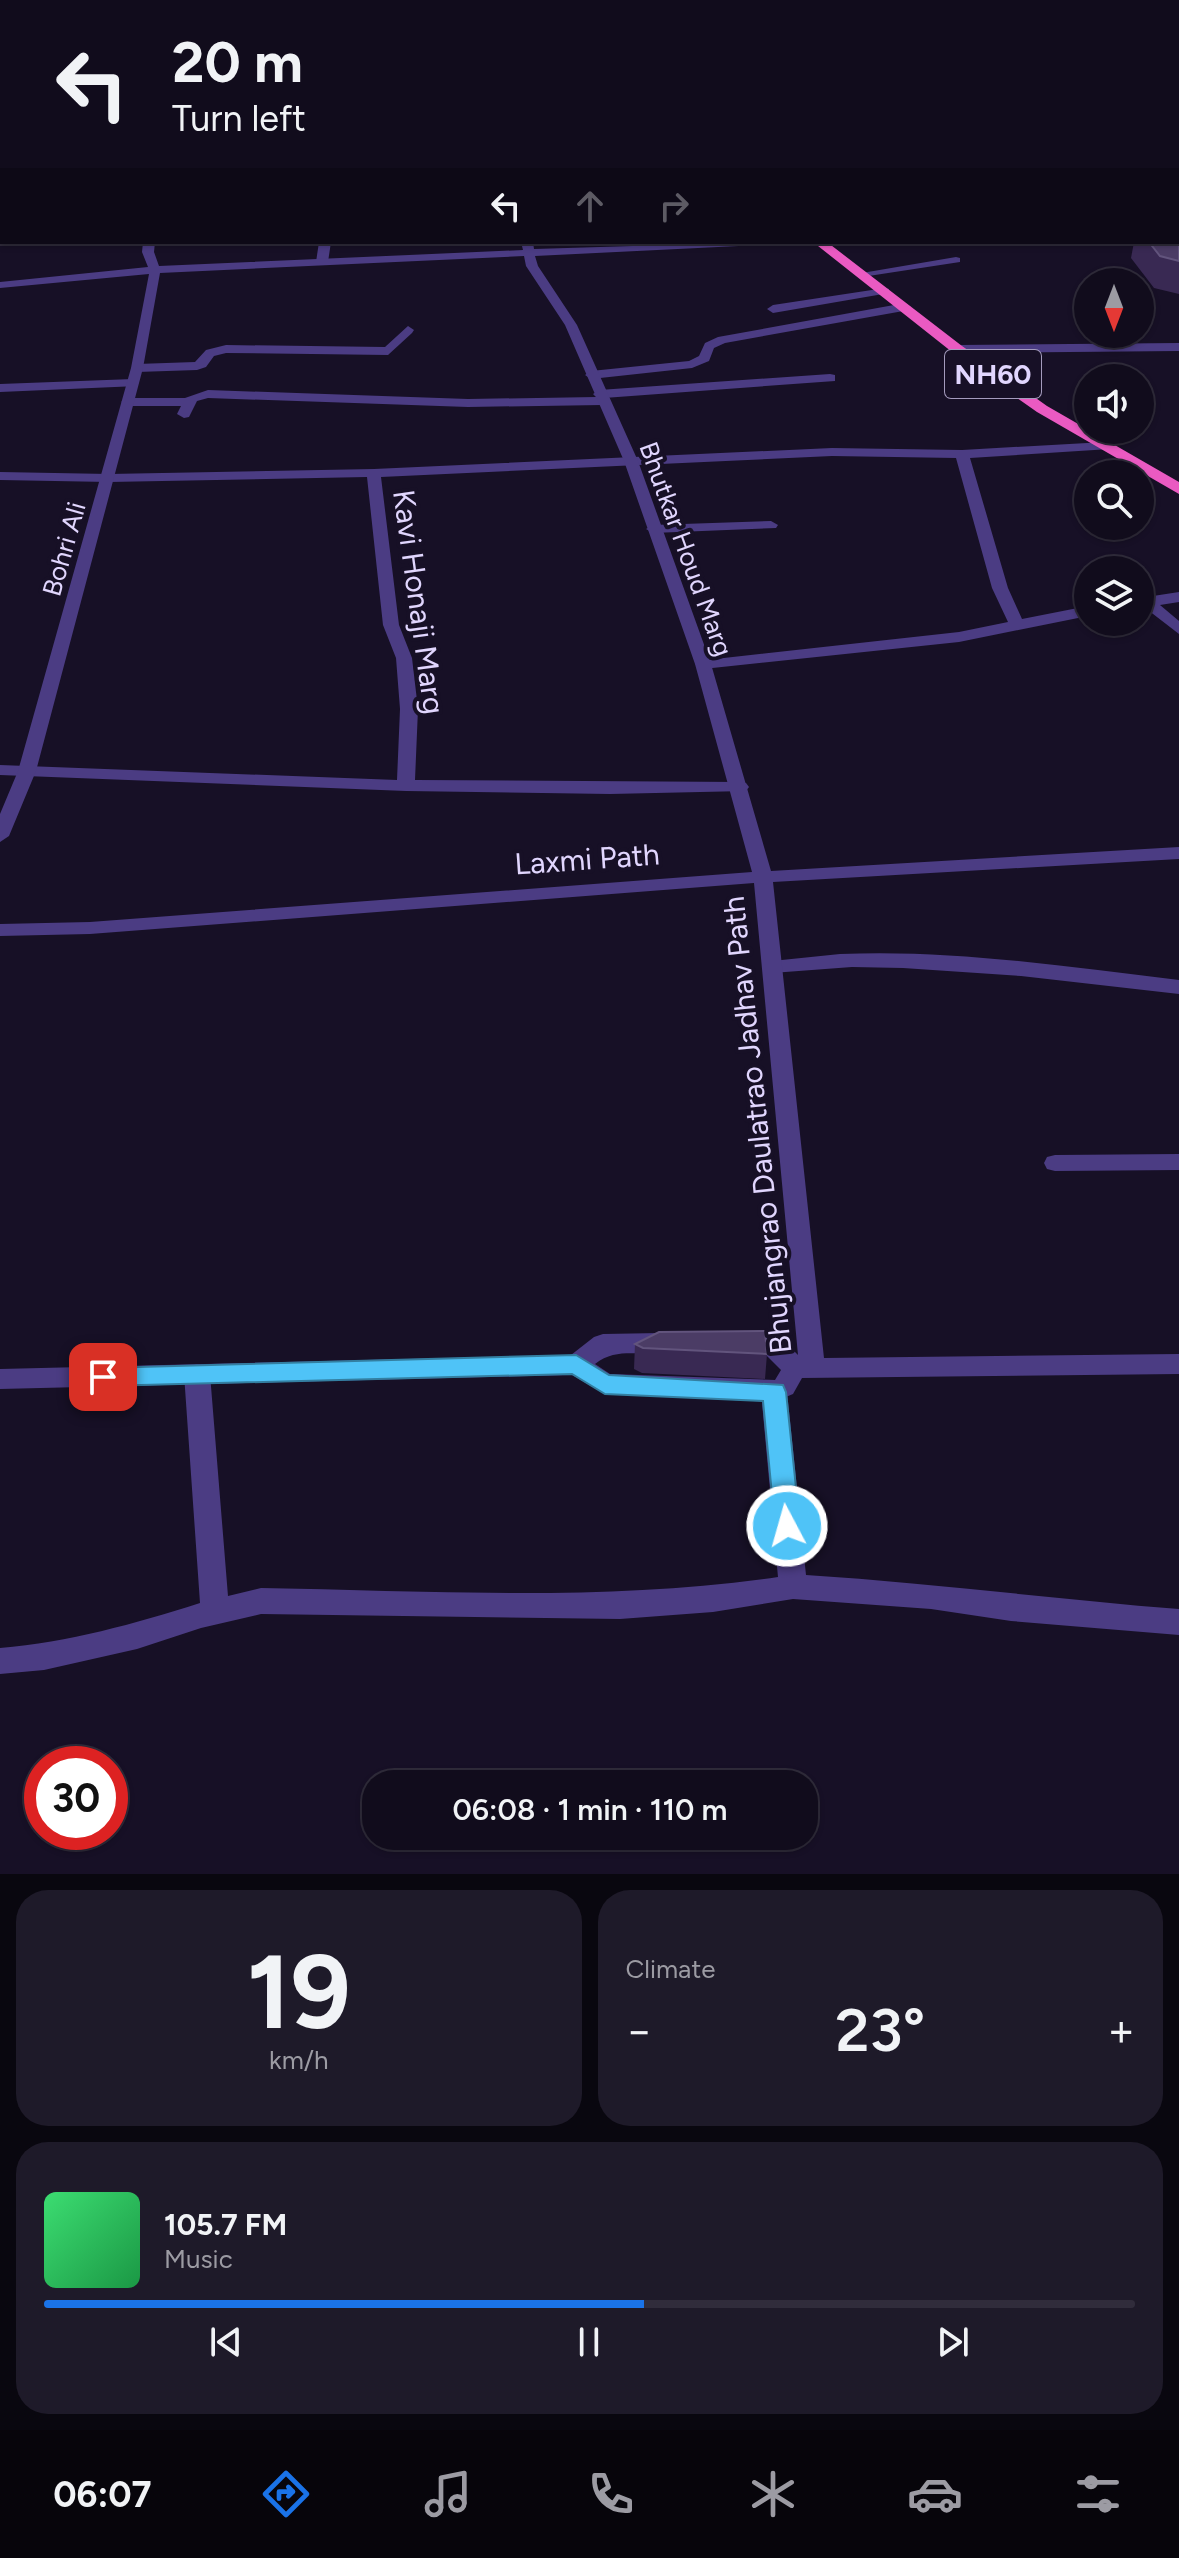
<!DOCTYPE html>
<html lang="en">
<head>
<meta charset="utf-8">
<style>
	body { margin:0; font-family:Figtree,sans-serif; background:#1e1a29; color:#f1f3f6; height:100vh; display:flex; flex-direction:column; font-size:30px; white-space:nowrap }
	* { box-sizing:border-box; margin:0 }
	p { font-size:26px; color:#9c9ba3 }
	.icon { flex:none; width:44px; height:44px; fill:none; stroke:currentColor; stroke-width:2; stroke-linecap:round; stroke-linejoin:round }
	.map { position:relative; height:1874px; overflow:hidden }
	.panel { display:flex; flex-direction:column; gap:16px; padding:16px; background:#09070f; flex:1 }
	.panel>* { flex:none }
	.guide { position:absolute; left:0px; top:0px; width:1180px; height:244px; box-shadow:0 2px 6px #0004,0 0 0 2px #302c3b; background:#110c1c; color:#f1f3f6; overflow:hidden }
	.needle { width:52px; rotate:180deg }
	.tools { position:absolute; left:1074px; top:268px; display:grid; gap:16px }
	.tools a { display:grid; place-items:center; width:80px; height:80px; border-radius:50%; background:#110c1c; box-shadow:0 2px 6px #0004,0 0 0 2px #302c3b; font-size:40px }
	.speed { position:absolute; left:24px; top:1746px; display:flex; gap:16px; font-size:40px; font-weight:700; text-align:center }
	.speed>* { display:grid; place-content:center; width:104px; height:104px; border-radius:50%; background:#110c1c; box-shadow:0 2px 6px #0004,0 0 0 2px #302c3b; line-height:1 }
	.speed .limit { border:12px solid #d22; background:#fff; color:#111 }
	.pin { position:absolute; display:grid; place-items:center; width:68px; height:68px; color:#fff; margin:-34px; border-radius:16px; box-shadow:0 4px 12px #0006 }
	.me { position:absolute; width:88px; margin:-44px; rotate:354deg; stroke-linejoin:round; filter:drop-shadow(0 0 6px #0008) }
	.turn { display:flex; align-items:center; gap:28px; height:168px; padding:0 40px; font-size:36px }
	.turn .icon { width:104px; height:104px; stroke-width:2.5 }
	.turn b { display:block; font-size:56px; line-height:68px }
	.lanes { display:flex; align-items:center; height:76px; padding:0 40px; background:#0003; justify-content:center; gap:40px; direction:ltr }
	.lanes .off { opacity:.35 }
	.big { font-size:60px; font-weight:600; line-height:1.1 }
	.panel .widget { flex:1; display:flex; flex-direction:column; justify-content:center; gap:12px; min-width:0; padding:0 28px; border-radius:32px; background:#1e1a29 }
	.panel .dial { align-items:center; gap:0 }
	.dial b { font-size:104px; line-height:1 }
	.song { display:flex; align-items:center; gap:24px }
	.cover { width:96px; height:96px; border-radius:12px; background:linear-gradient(135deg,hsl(140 70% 55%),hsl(140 70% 35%)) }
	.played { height:8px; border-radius:4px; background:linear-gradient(90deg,#1a73e8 55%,#302c3b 55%) }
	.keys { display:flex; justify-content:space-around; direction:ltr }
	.heat { display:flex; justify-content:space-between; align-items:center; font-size:44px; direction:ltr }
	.panel .tiles { flex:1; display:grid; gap:16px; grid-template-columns:1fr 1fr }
	.widget:last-child { grid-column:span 2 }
	.trip { position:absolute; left:362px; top:1770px; width:456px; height:80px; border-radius:32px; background:#110c1c; box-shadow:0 2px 6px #0004,0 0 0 2px #302c3b; font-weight:600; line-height:80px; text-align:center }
	.menu { display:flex; height:128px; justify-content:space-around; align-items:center; background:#07050b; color:#9c9ba3 }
	.menu .icon { width:56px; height:56px }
	.menu .selected { color:#1a73e8 }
	.menu b { font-size:36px; color:#f1f3f6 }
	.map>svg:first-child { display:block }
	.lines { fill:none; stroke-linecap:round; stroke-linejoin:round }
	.minor { fill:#4b3c83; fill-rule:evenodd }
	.tertiary { fill:#4b3c83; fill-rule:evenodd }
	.trunk { fill:#ea5ac2; fill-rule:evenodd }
	.wall { fill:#392953 }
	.building { fill:#4b3c65; stroke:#62547d; stroke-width:2 }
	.route { fill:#4fc3f7; stroke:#337fa1; stroke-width:2 }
	.labels { text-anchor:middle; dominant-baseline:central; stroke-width:8; stroke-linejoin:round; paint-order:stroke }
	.far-street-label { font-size:26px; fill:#e1d6fe; stroke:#171026 }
	.shield { fill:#171026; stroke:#a49bbd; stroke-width:2 }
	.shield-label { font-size:28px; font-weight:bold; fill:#e1d6fe }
	.street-label { font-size:30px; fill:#e1d6fe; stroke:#171026 }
</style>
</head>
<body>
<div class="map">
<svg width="1179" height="1874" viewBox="0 0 1179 1874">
	<rect width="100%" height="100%" fill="#171026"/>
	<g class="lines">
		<!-- minor -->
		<path class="minor" d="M84,0H92V2H84Z
			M172,0H180V2H172Z
			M828,0H1034L1037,2H831Z
			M1178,10H1179V14H1178Z
			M0,25H2V29H0Z
			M1178,57H1179V63H1178Z
			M1178,104H1179V110H1178Z
			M1179,157V164H1178V157Z
			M0,177H2V183H0Z
			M319,242H331L328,262L322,265L316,262Z
			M956,257L960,258V262L862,277L856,274Z
			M885,288L889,289V293L773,313L767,309L773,305Z
			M905,303L911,307L909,310L725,343L714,348L709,361L692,368L591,379L585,375L591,371L689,361L699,356L705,343L718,337Z
			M408,326L414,330L412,333L388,355L226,353L214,356L206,367L197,370L137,372L131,368L137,364L195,362L206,350L226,345L385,347Z
			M1179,343V351L957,353L951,349L957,345Z
			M830,374L835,375V381L604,398L609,401L602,405L468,407L208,398L197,401L189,417L184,418L177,414L181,406H128L121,402L128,398H185L208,390L468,399L596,397L593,394L599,390Z
			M133,379L138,380V386L0,392V384Z
			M1105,442L1110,443V449L970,458L1008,588L1022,619L1088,606V616L959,642L703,669L695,664L697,661L959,632L1008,622L992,588L956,458L832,456L381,477L399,625L412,658L418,709L415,780L740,782L746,783L749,787L746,791L610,794L406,791L0,775V765L397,780L400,709L396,658L383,625L367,477L109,482L0,480V472L109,474L374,469L832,448L962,450Z
			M771,521L778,525L776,528L653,533L646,529L653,525Z
			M1179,592V602L1160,605L1179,621V634L1144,607L1140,608V598Z
			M840,954C952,949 1068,967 1179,980V994L1021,976L903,968L852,967L772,973L762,967L772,961Z
			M1179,1154V1170L1055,1171L1047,1169L1044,1163L1047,1157L1055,1155Z
			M197,1364L206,1367L210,1374L228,1596L261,1588C433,1591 607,1602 778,1577L761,1392L765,1385L774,1382L783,1385L787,1392L806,1575C931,1583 1054,1599 1179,1609V1635L1011,1621L931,1609L793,1599L713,1612L620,1619L261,1614L201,1628L137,1649L44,1670L0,1674V1648C69,1642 134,1624 200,1603L184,1374L188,1367Z"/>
		<!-- tertiary -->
		<path class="tertiary" d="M356,0H364L365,2H357Z
			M0,51H2V57H0Z
			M143,242H155L154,252L159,266L523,250L521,242H533L534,249L765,242L759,245L535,256L538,266L577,325L638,461L711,664L771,871L1179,847V859L773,882L824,1358L1179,1354V1374L802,1378L793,1394L774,1402L605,1394L572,1375L0,1389V1369L571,1355L594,1337L603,1334L661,1333L670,1336L674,1343L670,1350C642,1359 619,1345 595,1364L610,1374L775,1380L781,1370L764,1353L732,1350L728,1343L732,1336L741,1333L779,1336L798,1355L754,883L90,934L0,936V924L90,922L752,872L695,664L624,461L565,325L526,266L524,256L160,273L143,368L36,771L9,836L0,842V814L18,771L131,368L149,274L0,288V282L148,267L142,252Z"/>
		<!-- trunk -->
		<path class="trunk" d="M675,0H683L684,2H676Z
			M813,242H827L962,346L1047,406L1179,482V494L1037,412L952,352Z"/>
	</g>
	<!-- wall -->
	<path class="wall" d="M1179,206V294L1154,288L1131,258L1134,242H1178Z
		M635,1344L767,1354L765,1379L642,1373L634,1369Z"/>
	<!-- building -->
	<path class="building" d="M1178,206H1179V261L1160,256L1149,242H1178Z
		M765,1331L767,1354L643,1348L635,1344L659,1332Z"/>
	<!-- route -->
	<path class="route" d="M576,1355L609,1375L783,1385L786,1392L800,1526L796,1534L787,1537L778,1534L775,1526L763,1401L605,1394L572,1374L103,1386L95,1383L92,1377L95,1370L103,1368Z"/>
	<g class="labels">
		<!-- far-street labels -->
		<g class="far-street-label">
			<text transform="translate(64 549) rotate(-74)">Bohri Ali</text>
			<text transform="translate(686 549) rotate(70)">Bhutkar Houd Marg</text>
		</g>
		<!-- shield labels -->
		<rect class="shield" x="945" y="350" width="96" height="48" rx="6"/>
		<g class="shield-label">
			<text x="993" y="374">NH60</text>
		</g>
		<!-- street labels -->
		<g class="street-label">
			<text transform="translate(419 602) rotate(82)">Kavi Honaji Marg</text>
			<text transform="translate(587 859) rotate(-4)">Laxmi Path</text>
			<text transform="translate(757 1125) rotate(-96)">Bhujangrao Daulatrao Jadhav Path</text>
		</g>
	</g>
</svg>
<div class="tools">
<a><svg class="needle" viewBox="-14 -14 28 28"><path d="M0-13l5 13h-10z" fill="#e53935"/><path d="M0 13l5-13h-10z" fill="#9c9ba3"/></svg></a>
<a><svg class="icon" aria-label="sound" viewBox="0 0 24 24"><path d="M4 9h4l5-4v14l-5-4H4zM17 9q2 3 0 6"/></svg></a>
<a><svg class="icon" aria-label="search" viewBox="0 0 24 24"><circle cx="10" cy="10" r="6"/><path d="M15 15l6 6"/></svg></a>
<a><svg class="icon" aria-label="layers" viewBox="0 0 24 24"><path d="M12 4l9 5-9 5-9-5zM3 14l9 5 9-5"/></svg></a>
</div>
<div class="speed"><div class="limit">30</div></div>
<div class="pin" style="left:103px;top:1377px;background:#d93025"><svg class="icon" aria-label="arrive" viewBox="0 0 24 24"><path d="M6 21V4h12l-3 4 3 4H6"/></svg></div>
<svg class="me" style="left:787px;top:1526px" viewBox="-20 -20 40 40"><circle r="17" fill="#4fc3f7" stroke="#fff" stroke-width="3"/><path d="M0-11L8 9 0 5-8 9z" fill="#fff"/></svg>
<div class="trip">06:08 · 1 min · 110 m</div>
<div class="guide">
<div class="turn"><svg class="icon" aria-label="left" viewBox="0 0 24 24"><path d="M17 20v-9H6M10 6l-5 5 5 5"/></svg><div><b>20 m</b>Turn left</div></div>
<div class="lanes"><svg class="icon" aria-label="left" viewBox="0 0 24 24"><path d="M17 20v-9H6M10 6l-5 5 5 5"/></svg><svg class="icon off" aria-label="ahead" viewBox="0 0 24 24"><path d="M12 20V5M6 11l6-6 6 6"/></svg><svg class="icon off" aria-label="right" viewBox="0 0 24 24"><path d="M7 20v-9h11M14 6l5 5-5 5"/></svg></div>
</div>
</div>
<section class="panel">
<div class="tiles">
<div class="widget dial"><b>19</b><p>km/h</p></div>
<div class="widget"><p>Climate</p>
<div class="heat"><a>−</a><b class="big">23°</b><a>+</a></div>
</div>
<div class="widget">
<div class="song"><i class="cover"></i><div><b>105.7 FM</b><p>Music</p></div></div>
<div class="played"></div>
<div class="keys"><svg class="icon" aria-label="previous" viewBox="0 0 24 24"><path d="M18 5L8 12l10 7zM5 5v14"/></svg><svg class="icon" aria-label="pause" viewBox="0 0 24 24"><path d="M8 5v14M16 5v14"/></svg><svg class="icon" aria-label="next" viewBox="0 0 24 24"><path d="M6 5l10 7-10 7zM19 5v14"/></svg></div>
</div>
</div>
</section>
<nav class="menu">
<b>06:07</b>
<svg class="icon selected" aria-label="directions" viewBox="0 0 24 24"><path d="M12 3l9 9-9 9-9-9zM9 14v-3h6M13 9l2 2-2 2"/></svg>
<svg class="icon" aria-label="music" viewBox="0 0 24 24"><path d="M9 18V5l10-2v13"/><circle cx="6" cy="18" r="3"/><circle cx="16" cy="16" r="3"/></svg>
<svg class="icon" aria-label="phone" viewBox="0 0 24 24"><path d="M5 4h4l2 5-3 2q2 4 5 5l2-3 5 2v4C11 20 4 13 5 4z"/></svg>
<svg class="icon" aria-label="climate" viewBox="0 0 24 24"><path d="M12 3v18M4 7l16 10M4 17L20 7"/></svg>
<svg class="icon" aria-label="car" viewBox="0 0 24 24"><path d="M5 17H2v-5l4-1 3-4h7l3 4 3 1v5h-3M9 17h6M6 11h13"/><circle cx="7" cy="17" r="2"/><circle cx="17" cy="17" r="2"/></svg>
<svg class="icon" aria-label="filters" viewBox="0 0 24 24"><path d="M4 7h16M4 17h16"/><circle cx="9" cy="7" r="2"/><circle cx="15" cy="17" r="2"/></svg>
</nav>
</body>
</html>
